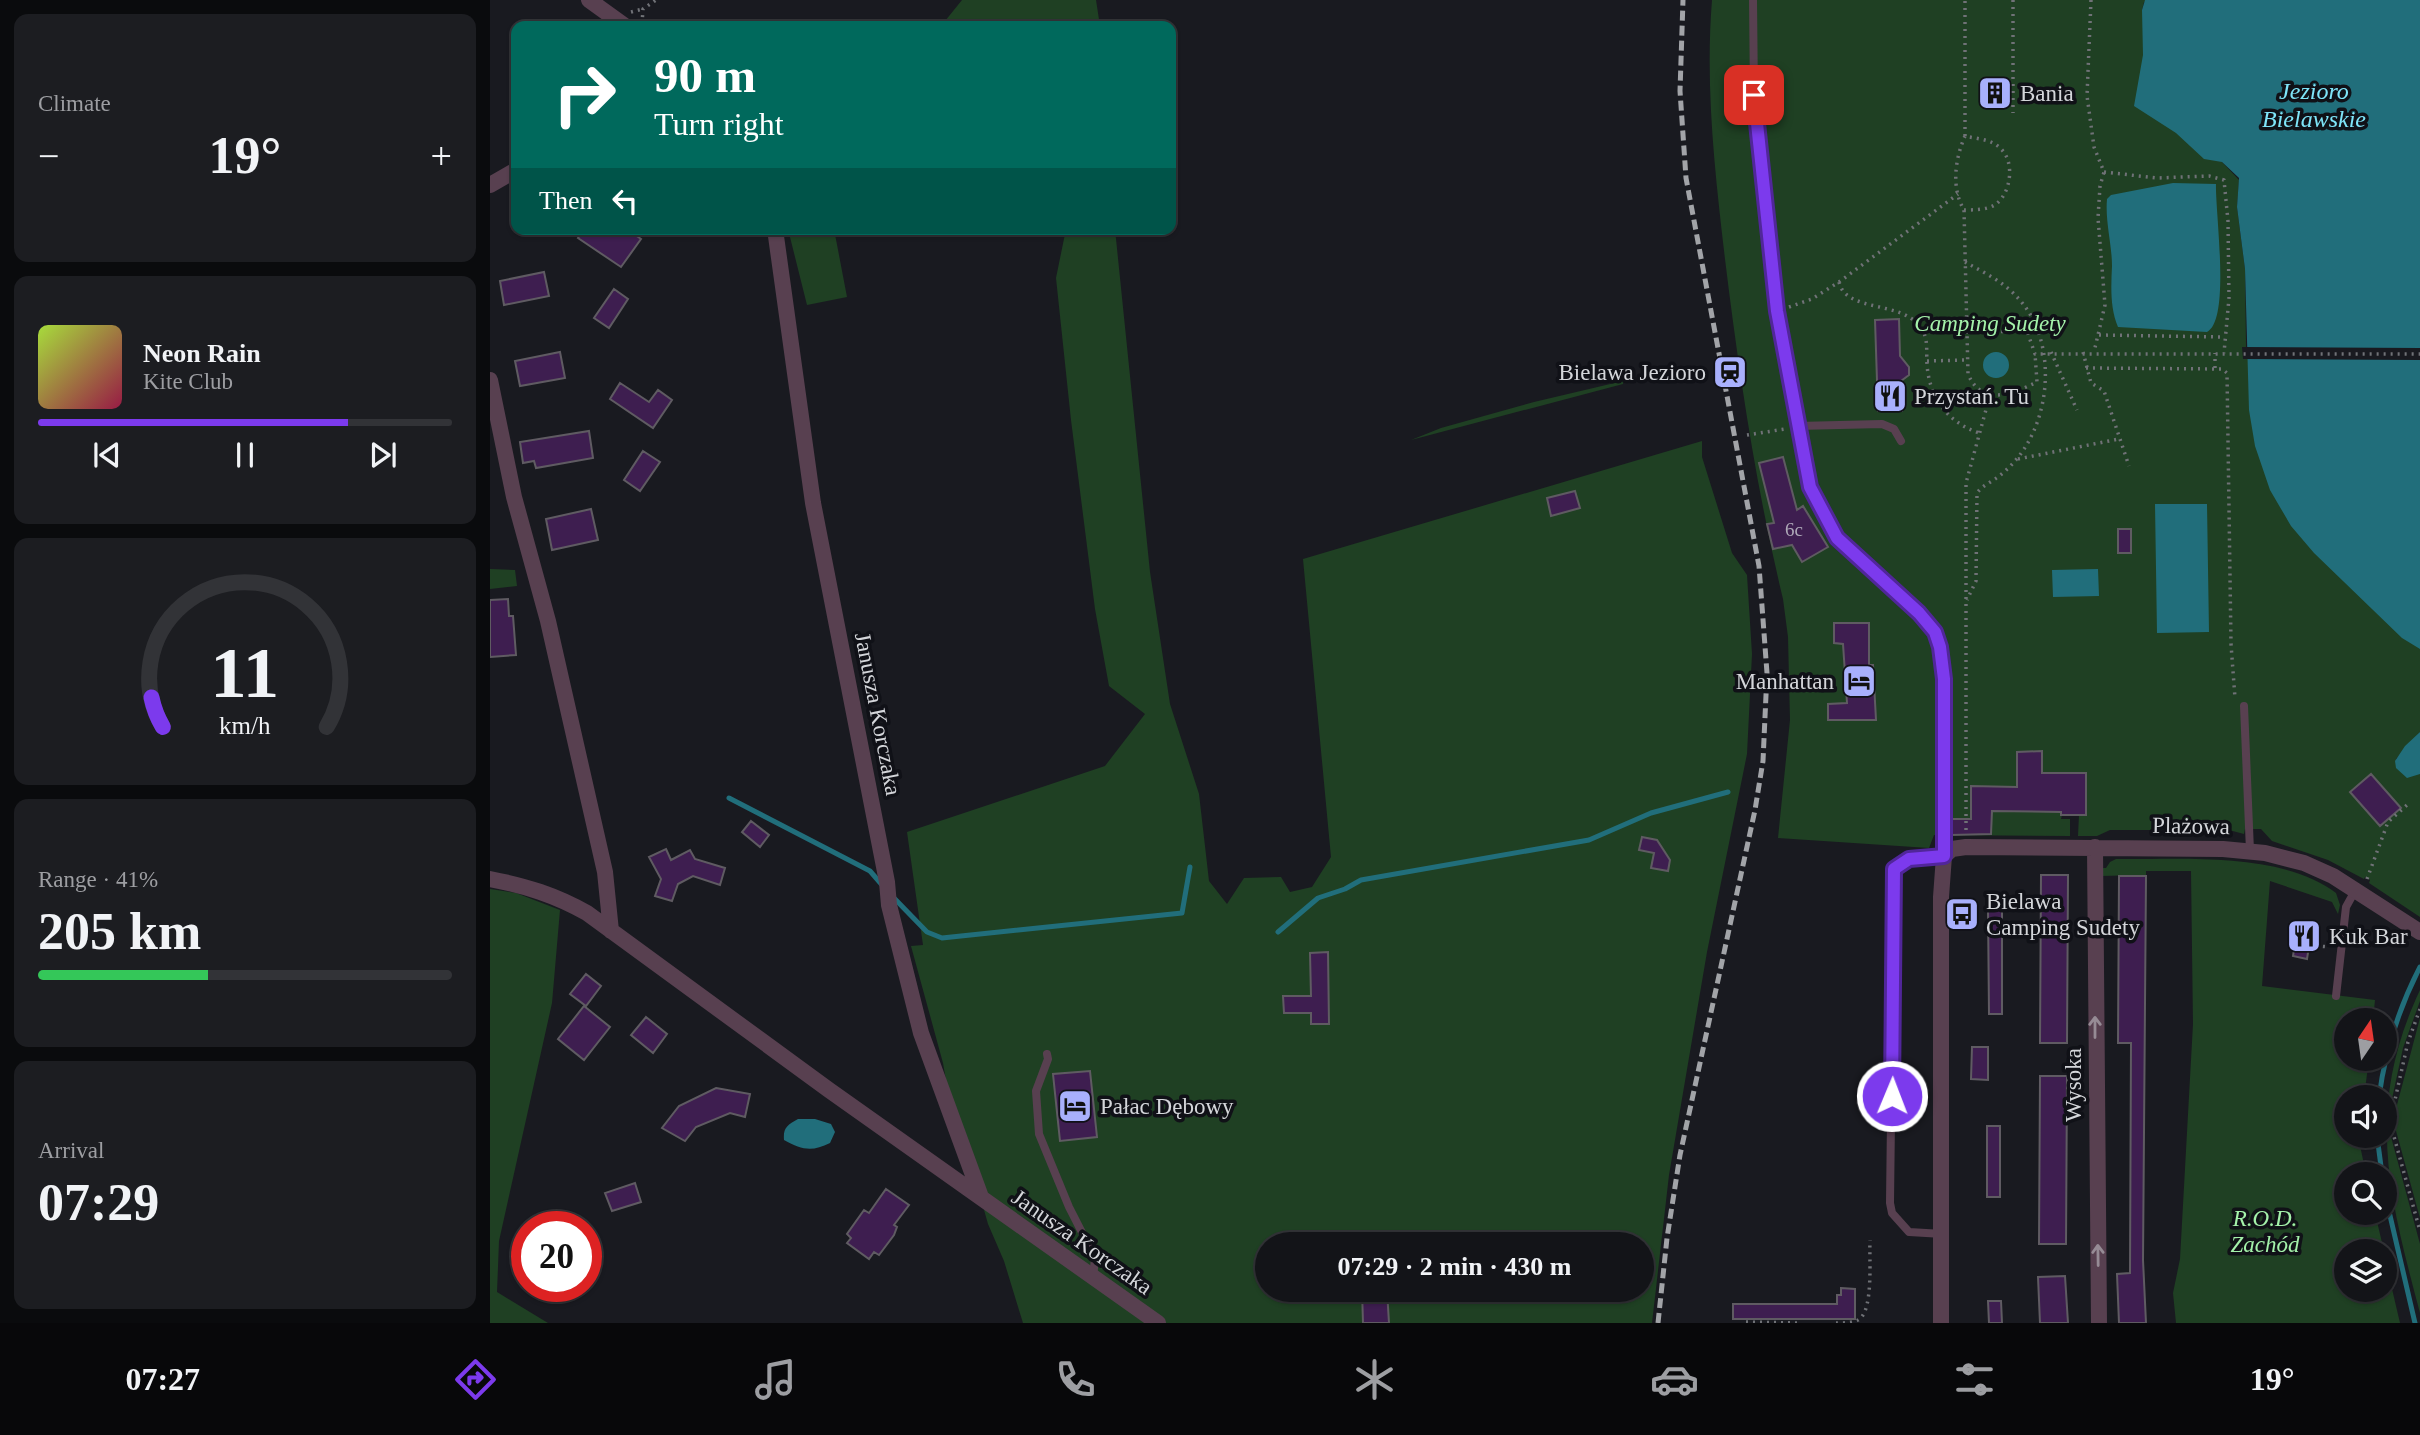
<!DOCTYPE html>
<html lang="en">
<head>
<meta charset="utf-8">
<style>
	body { margin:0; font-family:"Times New Roman",serif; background:#1c1d21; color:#f1f3f6; height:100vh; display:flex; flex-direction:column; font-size:26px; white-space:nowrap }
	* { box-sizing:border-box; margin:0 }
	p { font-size:23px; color:#9d9ea2 }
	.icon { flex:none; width:38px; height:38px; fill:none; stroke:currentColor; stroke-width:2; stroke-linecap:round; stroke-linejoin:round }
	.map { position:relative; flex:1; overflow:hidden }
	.panel { display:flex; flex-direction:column; gap:14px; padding:14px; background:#0a0b0d; width:490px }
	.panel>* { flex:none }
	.banner { position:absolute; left:21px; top:21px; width:665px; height:214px; border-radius:14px; box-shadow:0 2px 5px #0004,0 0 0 2px #323337; background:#00695c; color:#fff; overflow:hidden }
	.needle { width:46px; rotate:13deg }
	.buttons { position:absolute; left:1844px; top:1008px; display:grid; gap:14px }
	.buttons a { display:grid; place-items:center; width:63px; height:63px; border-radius:50%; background:#131418; box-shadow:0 2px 5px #0004,0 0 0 2px #323337; font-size:35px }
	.speed { position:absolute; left:21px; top:1211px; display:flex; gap:14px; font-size:35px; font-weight:700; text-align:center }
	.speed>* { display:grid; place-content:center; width:91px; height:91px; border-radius:50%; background:#131418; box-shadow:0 2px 5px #0004,0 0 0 2px #323337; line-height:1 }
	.speed .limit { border:10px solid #d22; background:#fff; color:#111 }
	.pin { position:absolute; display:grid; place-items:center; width:60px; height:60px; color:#fff; margin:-30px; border-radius:14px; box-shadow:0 4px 10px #0006 }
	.me { position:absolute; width:77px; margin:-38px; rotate:1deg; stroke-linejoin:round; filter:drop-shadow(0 0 5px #0008) }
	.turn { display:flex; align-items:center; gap:24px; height:147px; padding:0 28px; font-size:32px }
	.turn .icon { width:91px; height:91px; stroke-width:2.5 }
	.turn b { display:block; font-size:49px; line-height:60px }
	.then { display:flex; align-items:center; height:66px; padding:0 28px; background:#0003; gap:14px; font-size:26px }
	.big { font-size:52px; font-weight:700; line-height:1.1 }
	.panel .widget { flex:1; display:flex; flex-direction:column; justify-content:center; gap:10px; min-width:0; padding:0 24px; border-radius:14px; background:#1c1d21 }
	.panel .dial { align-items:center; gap:0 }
	.dial svg { height:182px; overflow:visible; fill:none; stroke:#323337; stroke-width:7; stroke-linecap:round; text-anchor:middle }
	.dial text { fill:#f1f3f6; stroke:none }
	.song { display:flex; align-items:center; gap:21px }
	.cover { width:84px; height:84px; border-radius:10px; background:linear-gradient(135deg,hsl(80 70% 55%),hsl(340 70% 35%)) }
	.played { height:7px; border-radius:4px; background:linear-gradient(90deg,#7c3aed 75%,#323337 75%) }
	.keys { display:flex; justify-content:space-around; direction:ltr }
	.heat { display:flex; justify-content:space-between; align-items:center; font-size:38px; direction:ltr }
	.charge { height:10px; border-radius:5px; background:linear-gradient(90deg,#34c759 41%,#323337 0) }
	.trip { position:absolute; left:765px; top:1232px; width:399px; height:70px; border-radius:35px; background:#131418; box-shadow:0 2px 5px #0004,0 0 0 2px #323337; font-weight:700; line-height:70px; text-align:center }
	.tab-bar { display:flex; height:112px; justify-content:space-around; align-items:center; background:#08080a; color:#9d9ea2 }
	.tab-bar .icon { width:49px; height:49px }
	.tab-bar .active { color:#7c3aed }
	.tab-bar b { font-size:32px; color:#f1f3f6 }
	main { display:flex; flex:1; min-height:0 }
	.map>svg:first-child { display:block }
	.green { fill:#1f4023; fill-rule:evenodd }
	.water { fill:#216e7b }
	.pier { fill:#191a20 }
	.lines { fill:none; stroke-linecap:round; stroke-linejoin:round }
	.stream { stroke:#216e7b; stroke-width:5 }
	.building { fill:#3e1e50; stroke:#5f5b62; stroke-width:2 }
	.path { stroke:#707277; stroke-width:3.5; stroke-dasharray:2 5; stroke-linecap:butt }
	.lane { stroke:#584050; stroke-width:8 }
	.street { stroke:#584050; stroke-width:16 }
	.rail { stroke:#a2a4a8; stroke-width:5; stroke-dasharray:10 5; stroke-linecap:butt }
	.oneway { stroke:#968b95 }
	.route-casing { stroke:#51269a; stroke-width:18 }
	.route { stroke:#7c3aed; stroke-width:12 }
	.labels { text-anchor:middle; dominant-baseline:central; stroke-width:7; stroke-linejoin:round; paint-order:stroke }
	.number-label { font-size:19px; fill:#aea8b8 }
	.poi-label { font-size:23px; fill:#d4d6da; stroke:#101117; text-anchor:start }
	.park-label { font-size:23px; font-style:italic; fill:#a4f2aa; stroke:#101117 }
	.street-label { font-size:23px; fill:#d4d6da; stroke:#101117 }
	.water-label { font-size:24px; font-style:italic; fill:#7fe5f9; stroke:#101117 }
</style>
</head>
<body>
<main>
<section class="panel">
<div class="widget"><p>Climate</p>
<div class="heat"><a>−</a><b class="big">19°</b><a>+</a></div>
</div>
<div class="widget">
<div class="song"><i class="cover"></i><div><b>Neon Rain</b><p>Kite Club</p></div></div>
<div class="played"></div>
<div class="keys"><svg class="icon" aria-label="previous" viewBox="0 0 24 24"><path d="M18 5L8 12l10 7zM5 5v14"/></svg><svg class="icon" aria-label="pause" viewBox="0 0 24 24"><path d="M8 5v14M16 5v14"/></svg><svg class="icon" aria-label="next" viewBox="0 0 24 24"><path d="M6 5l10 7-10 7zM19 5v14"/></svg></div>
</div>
<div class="widget dial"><svg viewBox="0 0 100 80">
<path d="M14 69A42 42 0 1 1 86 69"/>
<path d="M14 69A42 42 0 0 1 9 56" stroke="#7c3aed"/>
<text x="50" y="56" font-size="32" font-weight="700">11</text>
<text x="50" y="72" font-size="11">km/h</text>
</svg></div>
<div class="widget"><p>Range · 41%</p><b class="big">205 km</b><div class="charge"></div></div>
<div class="widget"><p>Arrival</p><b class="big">07:29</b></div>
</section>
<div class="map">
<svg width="1930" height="1323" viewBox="0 0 1930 1323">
	<rect width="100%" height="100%" fill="#191a20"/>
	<!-- green -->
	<path class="green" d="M472,0H606L610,26H451Z
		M1222,0H1664L1654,2L1652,10L1731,161L1749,180L1747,207L1755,269L1756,347L1930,610V732L1906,759L1930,774V917L1879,883L1880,880L1875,877L1874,879L1838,860L1782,841L1771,829H1755L1754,834L1739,830H1620L1607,836H1588L1589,815H1572L1571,819H1580V836L1444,835L1439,848L1288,838L1300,720L1298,637L1293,599C1266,487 1249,374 1235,259C1225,173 1215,87 1222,0Z
		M298,229H344L357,297L317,305Z
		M576,229H625L660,572L680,704L709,794L719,881L737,904L754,878L791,877L800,892L822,887L841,857L813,559L1212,441V457L1242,553L1257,575L1262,654L1257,754L1217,952L1179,1175L1162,1323H533L514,1261L498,1224L472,1132L460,1103L453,1063L421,946L433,945L417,832L615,766L655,714L619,686L605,609L581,420L566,278ZM777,1244H1152V1290H777Z
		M1133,381V384L921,440L951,428L1044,402Z
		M0,569L25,570L27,586L0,589Z
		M1626,859C1692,860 1790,851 1846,893L1850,905L1848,914L1842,902L1780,881L1772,986L1885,1000L1883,1020H1857V1059H1879L1874,1097H1857V1136H1868L1876,1174H1857V1213H1885L1894,1251H1857V1290H1895V1259L1910,1323H1686L1683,1293L1690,1259L1703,1024L1701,871H1656V875L1610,876V868H1616L1620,862Z
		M0,889L26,893L70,910L62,1003L9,1241L7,1292L58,1323H0Z
		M1930,990V1001L1913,1048L1897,1122L1930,1244V1313C1898,1192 1875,1107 1930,990Z
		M1930,1018V1218L1903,1120Z"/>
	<!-- water -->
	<path class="water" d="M1655,0H1930V649L1912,638L1824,553L1801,526L1780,490L1765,446L1759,410L1755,269L1747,207L1749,178L1732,162L1714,159L1686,133L1644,106L1653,55L1652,10Z
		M1683,183L1726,184C1725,211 1741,320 1717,332L1628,327C1620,308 1621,287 1622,266C1622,244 1615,222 1617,199L1621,195Z
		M1493 365a13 13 0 1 1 26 0a13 13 0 1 1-26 0Z
		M1665,504H1717L1719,632L1667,633Z
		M1608,569L1609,596L1563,597L1562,570Z
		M1930,732V774L1917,778L1906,768L1905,761L1915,746Z
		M308,1119H325L341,1124L345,1132L340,1143C322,1152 312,1150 294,1140C293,1128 297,1125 308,1119Z"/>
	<!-- pier -->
	<path class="pier" d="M1752,347L1930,348V360L1753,359Z"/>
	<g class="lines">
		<!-- stream -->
		<path class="stream" d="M239,798L380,871L393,886
			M402,896L437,932L452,938L692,913L700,867
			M788,932L828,898L855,889L871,880L1099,840L1161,813L1238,792
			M1889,1097C1895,1051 1909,1008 1930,967
			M1887,1136L1892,1174
			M1895,1194L1925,1323"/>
	</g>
	<!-- building -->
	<path class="building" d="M94,229H137L151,239L131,267L88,238Z
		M54,272L59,296L14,305L10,281Z
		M124,289L138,299L119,328L104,318Z
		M1409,319L1410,356L1419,367V375L1411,381L1412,411H1388L1385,320Z
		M70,352L75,378L30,386L25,361Z
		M130,383L159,402L168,390L182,400L163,428L120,399Z
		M99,431L103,458L46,468L44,461L33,463L30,442Z
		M153,451L170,462L150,491L134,480Z
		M1293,457L1307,510L1313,506L1338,547L1312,562L1302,545L1283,549L1277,524L1284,523L1269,463Z
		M1085,491L1090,508L1061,516L1057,498Z
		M101,509L108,540L62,550L56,519Z
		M1628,529H1641V553H1628Z
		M18,599L19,616H23L26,655L0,657V600Z
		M1344,623H1379V665H1383L1386,720H1338V704L1357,703L1353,644L1344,643Z
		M1552,751V773H1596V815H1571V812L1502,811L1501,834L1461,835V819H1481V786L1527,787V752Z
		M1881,774L1911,808L1890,826L1860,792Z
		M261,821L279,835L270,847L252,832Z
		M1152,837L1167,840L1180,860L1178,871L1161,868L1164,853L1149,850Z
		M176,849L181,860L200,850L205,859L235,868L230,885L203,876L188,884L182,901L165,896L171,879L159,857Z
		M1551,875H1578L1577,1043H1550Z
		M1629,876H1656L1653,1260L1656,1323H1629L1627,1274L1640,1273L1641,1043H1628Z
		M1498,910H1512V1014H1499Z
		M1808,925L1822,927L1817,959L1803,956Z
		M838,952L839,1024H821V1013H794L793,996H821L820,953Z
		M96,974L111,986L96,1006L80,994Z
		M94,1006L120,1027L94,1060L68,1039Z
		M156,1017L177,1034L163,1053L141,1035Z
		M1482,1047H1498V1080L1481,1079Z
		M600,1071L607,1137L570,1141L563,1074Z
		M1550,1076H1577L1576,1244H1549Z
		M226,1088L260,1094L255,1117L240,1113L206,1127L195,1141L172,1128L189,1106Z
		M1497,1126H1510V1197H1497Z
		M145,1183L151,1202L122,1211L115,1193Z
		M396,1189L419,1205L404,1225L407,1227L404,1235L389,1255L384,1252L379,1259L357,1243L361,1238L357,1234L374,1210L379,1213Z
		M1575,1276L1578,1323H1550L1548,1277Z
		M1351,1288L1365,1289V1319H1243V1304H1347V1295H1351Z
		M872,1290H897L899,1323H873Z
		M1498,1301H1511L1512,1323H1499Z"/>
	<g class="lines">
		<!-- path -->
		<path class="path" d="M1523,0V113
			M1601,0L1597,96L1604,147L1614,172L1610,186L1608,218L1615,305L1604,352
			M141,12L153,9
			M152,24L153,9L166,0
			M1475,136C1465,159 1461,188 1474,210L1478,374C1492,407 1522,394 1547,382L1545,354
			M1614,172L1667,178L1719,176L1734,180L1738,221L1739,298L1734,353
			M1474,210C1484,210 1498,210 1506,204C1521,193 1525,162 1511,149C1502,139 1487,139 1475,136V0
			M1475,262C1493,272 1514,282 1528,298C1565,338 1562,407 1534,449C1527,460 1518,469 1508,477C1501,482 1492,486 1487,493L1486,581L1477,600
			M1349,282C1356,313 1411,300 1430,327C1439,338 1436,350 1437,364C1439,397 1457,422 1489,433
			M1299,307L1322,299L1349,282L1468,194
			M1476,332L1537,331L1545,354H1930
			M1609,335L1733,337
			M1561,352L1587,410
			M1593,352L1601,383L1614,391L1639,466
			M1437,361L1476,360
			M1596,368L1732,369L1737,373L1741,644L1745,698
			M1725,368V353
			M1257,435L1295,429
			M1528,459L1629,439
			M1476,830V483L1500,395
			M1877,879L1898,822L1917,805
			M1819,945L1839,947
			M1930,1009L1918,1042L1900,1122L1930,1231
			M1256,1322L1309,1323
			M1346,1323C1352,1323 1362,1323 1368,1320C1384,1312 1379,1257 1380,1240"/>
		<!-- lane -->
		<path class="lane" d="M1263,0L1264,95L1272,189L1287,311L1320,487L1347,538L1429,613L1445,632L1450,647L1454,679V856L1419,859L1404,869L1400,1203L1402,1213L1419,1232L1453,1234
			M1307,426L1392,424L1404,429L1411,441
			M1754,706L1760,851
			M1846,996L1856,907L1866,889
			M557,1054L558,1059L546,1091L549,1134L579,1207L605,1258L603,1278"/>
		<!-- street -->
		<path class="street" d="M99,0L135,26
			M0,185L26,170
			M285,229L323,503L397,882L399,905L431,1033L491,1197
			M0,380L24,497L58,621L115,872L121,931
			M1605,847L1609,1323
			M0,879C36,886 65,895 97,913L339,1090L668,1323
			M1451,1323V897L1454,856L1462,849L1476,847L1733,849L1775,853L1814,863L1843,876L1930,932"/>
		<!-- rail -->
		<path class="rail" d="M1168,1323L1177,1238L1190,1155L1265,810L1273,761L1277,673L1269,566L1196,178L1190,91L1193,0"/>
	</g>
	<!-- one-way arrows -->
	<defs><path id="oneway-shaft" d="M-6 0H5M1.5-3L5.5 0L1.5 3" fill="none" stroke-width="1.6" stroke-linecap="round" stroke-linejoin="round" transform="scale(1.75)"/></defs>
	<g class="oneway">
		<use href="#oneway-shaft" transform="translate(1605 1027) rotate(-90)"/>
		<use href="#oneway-shaft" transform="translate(1608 1255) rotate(-91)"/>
	</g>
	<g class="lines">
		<!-- route casing -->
		<g class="route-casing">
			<path id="route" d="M1264,95L1287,311L1320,487L1347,538L1429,613L1445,632L1450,647L1454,679V856L1419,859L1404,869L1402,1096"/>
		</g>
		<!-- route -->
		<use href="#route" class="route"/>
	</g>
	<!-- icons -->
	<defs>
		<g id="building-square" transform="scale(1.75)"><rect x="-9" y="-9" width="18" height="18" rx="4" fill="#a8b0fc" stroke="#101117"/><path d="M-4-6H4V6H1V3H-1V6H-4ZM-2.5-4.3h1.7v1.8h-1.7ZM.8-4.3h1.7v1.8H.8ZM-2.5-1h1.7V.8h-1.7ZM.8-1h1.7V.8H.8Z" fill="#111"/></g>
		<g id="station-square" transform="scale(1.75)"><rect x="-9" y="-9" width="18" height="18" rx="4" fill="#a8b0fc" stroke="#101117"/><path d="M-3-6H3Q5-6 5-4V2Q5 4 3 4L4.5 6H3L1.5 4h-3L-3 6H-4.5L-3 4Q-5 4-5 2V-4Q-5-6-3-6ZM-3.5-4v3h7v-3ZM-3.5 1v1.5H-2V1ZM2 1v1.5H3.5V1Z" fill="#111"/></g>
		<g id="restaurant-square" transform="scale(1.75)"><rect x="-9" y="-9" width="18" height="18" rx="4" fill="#a8b0fc" stroke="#101117"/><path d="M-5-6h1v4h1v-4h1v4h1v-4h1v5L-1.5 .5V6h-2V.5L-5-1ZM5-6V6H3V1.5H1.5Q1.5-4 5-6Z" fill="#111"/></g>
		<g id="hotel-square" transform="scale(1.75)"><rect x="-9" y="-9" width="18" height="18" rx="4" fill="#a8b0fc" stroke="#101117"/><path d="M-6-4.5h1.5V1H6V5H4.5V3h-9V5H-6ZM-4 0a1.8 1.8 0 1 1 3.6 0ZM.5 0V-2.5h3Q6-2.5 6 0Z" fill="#111"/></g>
		<g id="bus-square" transform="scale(1.75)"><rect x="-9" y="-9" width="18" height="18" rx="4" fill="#a8b0fc" stroke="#101117"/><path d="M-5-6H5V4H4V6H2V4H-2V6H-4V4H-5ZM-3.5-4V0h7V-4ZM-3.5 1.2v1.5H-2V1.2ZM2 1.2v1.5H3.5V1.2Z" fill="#111"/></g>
	</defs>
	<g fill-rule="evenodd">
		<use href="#building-square" x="1505" y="93"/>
		<use href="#station-square" x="1240" y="372"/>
		<use href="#restaurant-square" x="1400" y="396"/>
		<use href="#hotel-square" x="1369" y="681"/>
		<use href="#bus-square" x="1472" y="914"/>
		<use href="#restaurant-square" x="1814" y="936"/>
		<use href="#hotel-square" x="585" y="1106"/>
	</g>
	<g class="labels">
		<!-- number labels -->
		<g class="number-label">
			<text x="1304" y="529">6c</text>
		</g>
		<!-- poi labels -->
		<g class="poi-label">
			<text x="1530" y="93">Bania</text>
			<text x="1216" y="372" text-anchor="end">Bielawa Jezioro</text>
			<text x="1424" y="396">Przystań. Tu</text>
			<text x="1344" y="681" text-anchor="end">Manhattan</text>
			<text x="1496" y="901">Bielawa<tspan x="1496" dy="26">Camping Sudety</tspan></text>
			<text x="1839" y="936">Kuk Bar</text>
			<text x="610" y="1106">Pałac Dębowy</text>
		</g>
		<!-- park labels -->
		<g class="park-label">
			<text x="1500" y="323">Camping Sudety</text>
			<text x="1775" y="1218">R.O.D.<tspan x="1775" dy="26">Zachód</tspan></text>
		</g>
		<!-- street labels -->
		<g class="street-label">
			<text transform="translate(388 714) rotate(79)">Janusza Korczaka</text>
			<text transform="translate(1701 826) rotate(1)">Plażowa</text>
			<text transform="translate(1583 1085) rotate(-90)">Wysoka</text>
			<text transform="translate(592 1242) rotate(35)">Janusza Korczaka</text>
		</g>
		<!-- water labels -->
		<g class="water-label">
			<text x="1824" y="91">Jezioro<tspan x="1824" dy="28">Bielawskie</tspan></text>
		</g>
	</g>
</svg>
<div class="buttons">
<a><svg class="needle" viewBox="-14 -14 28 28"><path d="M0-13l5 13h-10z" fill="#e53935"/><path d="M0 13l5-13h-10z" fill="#9d9ea2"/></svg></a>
<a><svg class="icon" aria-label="sound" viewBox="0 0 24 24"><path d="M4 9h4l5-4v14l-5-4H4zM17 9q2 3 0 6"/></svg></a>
<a><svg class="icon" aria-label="search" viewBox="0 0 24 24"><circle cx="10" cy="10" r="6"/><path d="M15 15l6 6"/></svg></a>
<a><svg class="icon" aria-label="layers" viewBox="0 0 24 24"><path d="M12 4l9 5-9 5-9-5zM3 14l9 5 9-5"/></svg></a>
</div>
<div class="speed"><div class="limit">20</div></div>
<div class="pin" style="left:1264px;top:95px;background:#d93025"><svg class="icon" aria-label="arrive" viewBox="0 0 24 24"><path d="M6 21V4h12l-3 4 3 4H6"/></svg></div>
<svg class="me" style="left:1402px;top:1096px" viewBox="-20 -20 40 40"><circle r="17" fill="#7c3aed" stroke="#fff" stroke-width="3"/><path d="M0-11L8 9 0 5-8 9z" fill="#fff"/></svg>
<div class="trip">07:29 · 2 min · 430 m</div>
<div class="banner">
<div class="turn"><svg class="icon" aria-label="right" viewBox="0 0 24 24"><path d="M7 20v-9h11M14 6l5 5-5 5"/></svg><div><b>90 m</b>Turn right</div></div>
<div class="then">Then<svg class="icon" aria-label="left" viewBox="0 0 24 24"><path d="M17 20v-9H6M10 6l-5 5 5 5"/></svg></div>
</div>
</div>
</main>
<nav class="tab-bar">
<b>07:27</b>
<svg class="icon active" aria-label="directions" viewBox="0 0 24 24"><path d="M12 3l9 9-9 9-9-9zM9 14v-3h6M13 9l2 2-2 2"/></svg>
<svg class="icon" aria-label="music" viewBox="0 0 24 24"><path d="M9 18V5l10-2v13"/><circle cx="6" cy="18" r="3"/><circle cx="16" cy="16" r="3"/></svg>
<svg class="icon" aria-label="phone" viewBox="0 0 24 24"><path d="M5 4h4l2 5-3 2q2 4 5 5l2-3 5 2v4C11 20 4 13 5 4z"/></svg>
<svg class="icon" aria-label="climate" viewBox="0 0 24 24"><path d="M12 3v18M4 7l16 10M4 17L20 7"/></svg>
<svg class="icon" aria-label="car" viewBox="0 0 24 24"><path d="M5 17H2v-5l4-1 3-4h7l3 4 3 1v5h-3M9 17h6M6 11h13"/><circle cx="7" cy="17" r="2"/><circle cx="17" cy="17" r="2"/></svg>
<svg class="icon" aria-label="filters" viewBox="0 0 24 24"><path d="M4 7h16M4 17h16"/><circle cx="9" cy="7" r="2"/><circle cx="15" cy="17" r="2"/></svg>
<b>19°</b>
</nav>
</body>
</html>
